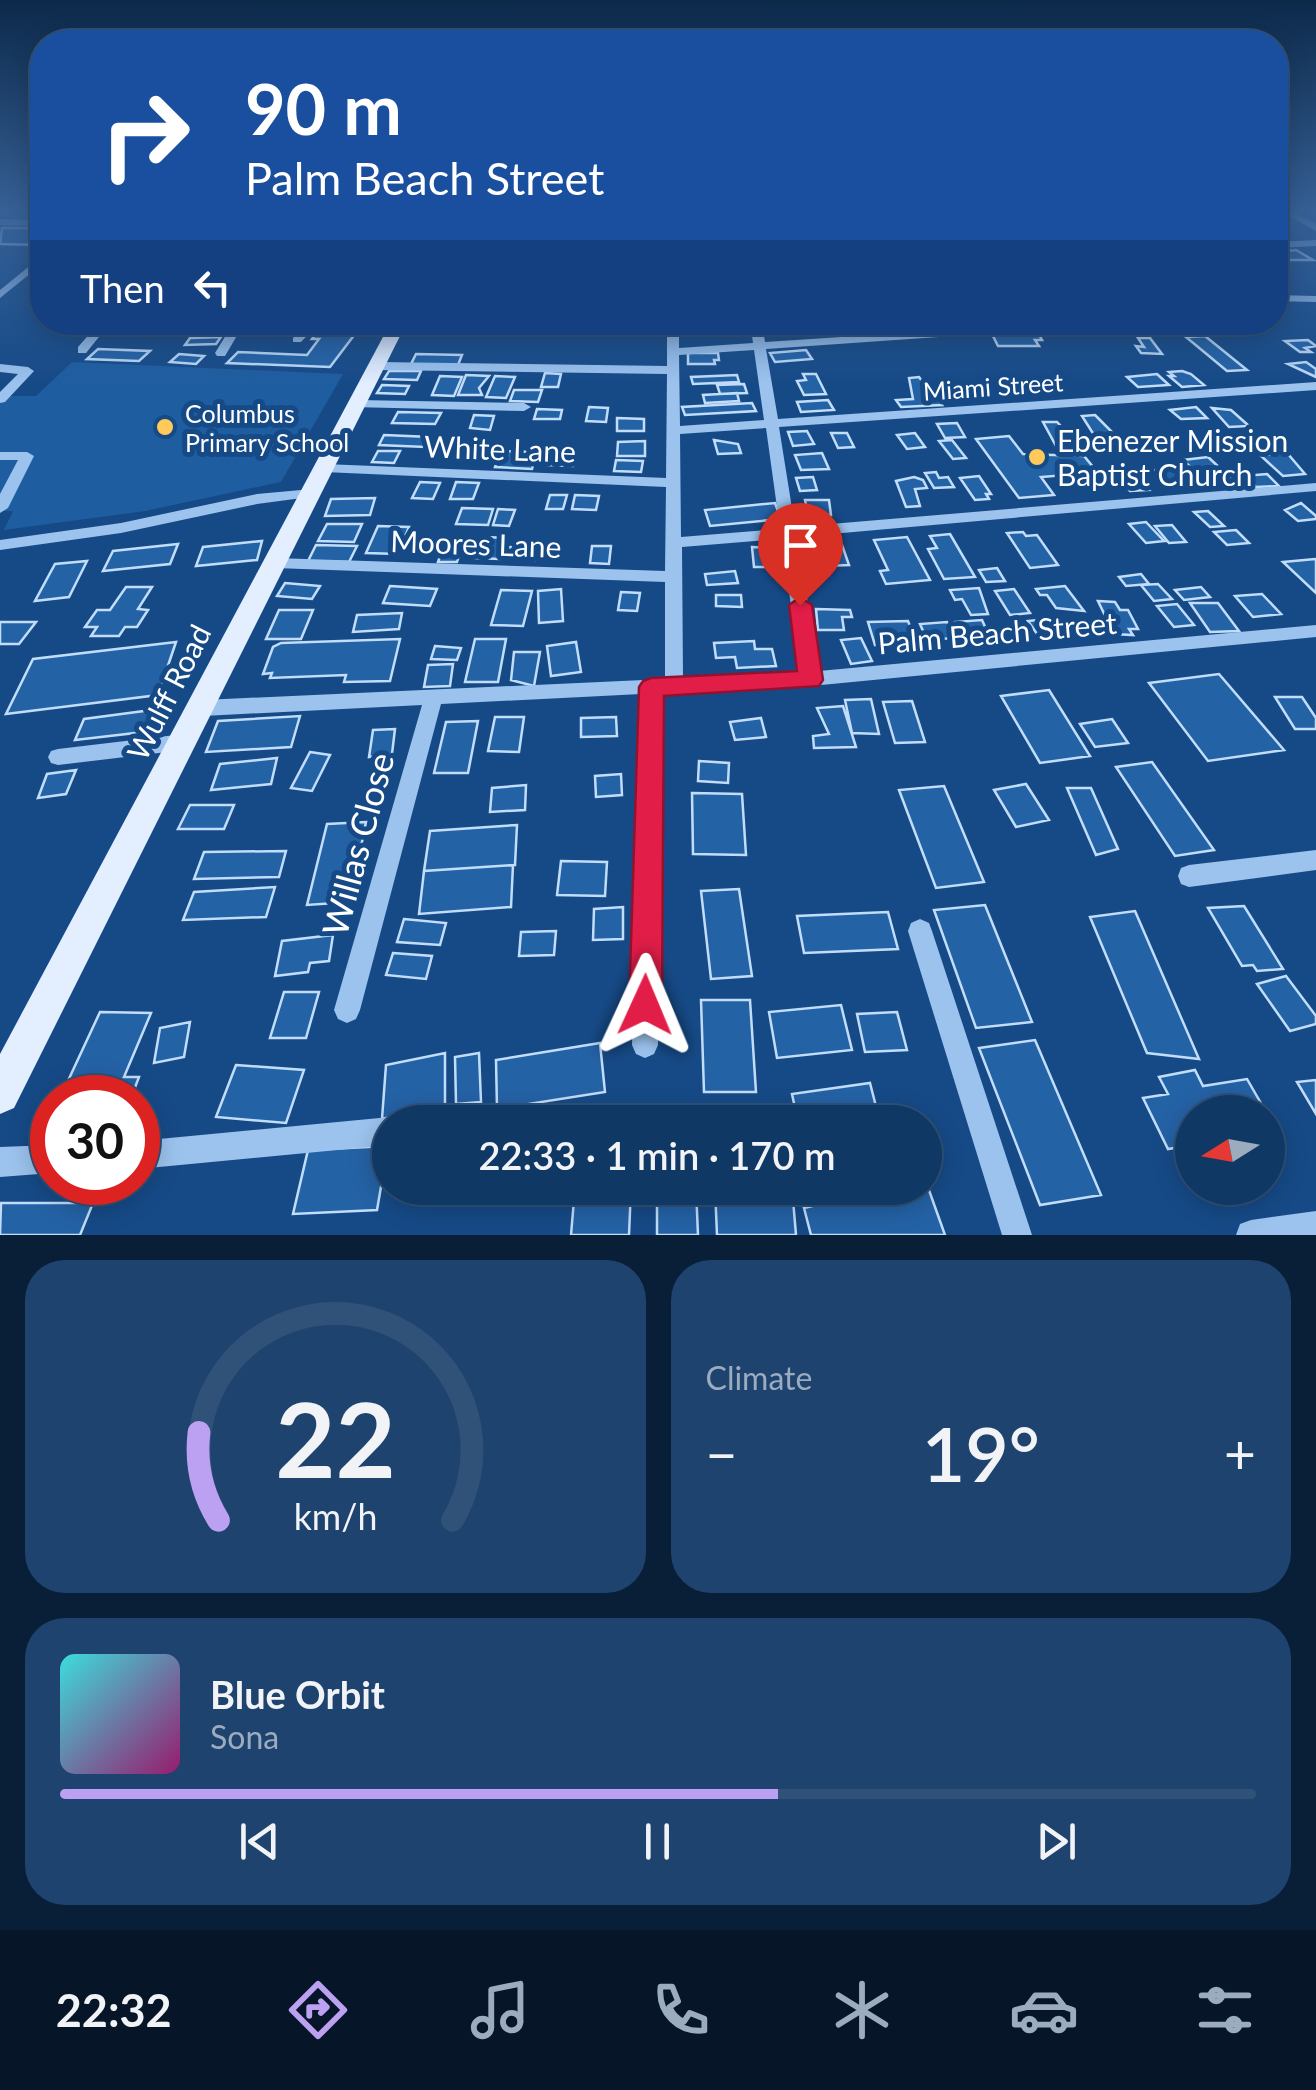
<!DOCTYPE html>
<html lang="en">
<head>
<meta charset="utf-8">
<style>
	body { margin:0; font-family:Lato,sans-serif; background:#1e436e; color:#f1f3f6; height:100vh; display:flex; flex-direction:column; font-size:38px; white-space:nowrap }
	* { box-sizing:border-box; margin:0 }
	p { font-size:32px; color:#9cacbf }
	.icon { flex:none; width:55px; height:55px; fill:none; stroke:currentColor; stroke-width:2; stroke-linecap:round; stroke-linejoin:round }
	.map { position:relative; height:1235px; overflow:hidden }
	.details { display:flex; flex-direction:column; gap:25px; padding:25px; background:#091f38; flex:1 }
	.details>* { flex:none }
	.guide { position:absolute; left:30px; top:30px; width:1258px; height:305px; border-radius:40px; box-shadow:0 5px 25px #0003,0 0 0 2px #305279; background:#1a4fa0; color:#fff; overflow:hidden }
	.needle { width:65px; rotate:259deg }
	.controls { position:absolute; left:1175px; top:1095px; display:grid; gap:20px }
	.controls a { display:grid; place-items:center; width:110px; height:110px; border-radius:50%; background:#103865; box-shadow:0 5px 25px #0003,0 0 0 2px #305279; font-size:50px }
	.speed { position:absolute; left:30px; top:1075px; display:flex; gap:20px; font-size:50px; font-weight:700; text-align:center }
	.speed>* { display:grid; place-content:center; width:130px; height:130px; border-radius:50%; background:#103865; box-shadow:0 5px 25px #0003,0 0 0 2px #305279; line-height:1 }
	.speed .limit { border:15px solid #d22; background:#fff; color:#111 }
	.pin { position:absolute; display:grid; place-items:center; width:85px; height:85px; color:#fff; margin:-102px -42px; border-radius:50% 50% 50% 0; rotate:-45deg; box-shadow:0 0 10px #0007 }
	.pin .icon { rotate:45deg }
	.me { position:absolute; width:110px; margin:-55px; rotate:1deg; stroke-linejoin:round; filter:drop-shadow(0 0 8px #0008) }
	.turn { display:flex; align-items:center; gap:35px; height:210px; padding:0 50px; font-size:45px }
	.turn .icon { width:130px; height:130px; stroke-width:2.5 }
	.turn b { display:block; font-size:70px; line-height:85px }
	.then { display:flex; align-items:center; height:95px; padding:0 50px; background:#0003; gap:20px; font-size:38px }
	.big { font-size:75px; font-weight:600; line-height:1.1 }
	.details .tile { flex:1; display:flex; flex-direction:column; justify-content:center; gap:15px; min-width:0; padding:0 35px; border-radius:40px; background:#1e436e }
	.details .dial { align-items:center; gap:0 }
	.dial svg { height:260px; overflow:visible; fill:none; stroke:#305279; stroke-width:7; stroke-linecap:round; text-anchor:middle }
	.dial text { fill:#f1f3f6; stroke:none }
	.song { display:flex; align-items:center; gap:30px }
	.cover { width:120px; height:120px; border-radius:15px; background:linear-gradient(135deg,hsl(180 70% 55%),hsl(320 70% 35%)) }
	.played { height:10px; border-radius:5px; background:linear-gradient(90deg,#bca0f2 60%,#305279 60%) }
	.keys { display:flex; justify-content:space-around; direction:ltr }
	.heat { display:flex; justify-content:space-between; align-items:center; font-size:55px; direction:ltr }
	.details .tiles { flex:1; display:grid; gap:25px; grid-template-columns:1fr 1fr }
	.tile:last-child { grid-column:span 2 }
	.trip { position:absolute; left:372px; top:1105px; width:570px; height:100px; border-radius:50px; background:#103865; box-shadow:0 5px 25px #0003,0 0 0 2px #305279; font-weight:600; line-height:100px; text-align:center }
	.dock { display:flex; height:160px; justify-content:space-around; align-items:center; background:#061628; color:#9cacbf }
	.dock .icon { width:70px; height:70px }
	.dock .current { color:#bca0f2 }
	.dock b { font-size:45px; color:#f1f3f6 }
	.map>svg:first-child { display:block }
	.green { fill:#1e5da0 }
	.building { fill:#2462a6; stroke:#c1ddfa; stroke-width:2.5 }
	.lines { fill:none; stroke-linecap:round; stroke-linejoin:round }
	.minor { fill:#9cc3ee; fill-rule:evenodd }
	.major { fill:#e3eeff; fill-rule:evenodd }
	.route { fill:#e11d48; stroke:#92132f; stroke-width:2.5 }
	.poi-dot { fill:#ffca59; stroke:#164a87; stroke-width:4 }
	.labels { text-anchor:middle; dominant-baseline:central; stroke-width:10; stroke-linejoin:round; paint-order:stroke }
	.far-street-label { font-size:25px; fill:#fff; stroke:#164a87 }
	.far-poi-label { font-size:25px; fill:#fff; stroke:#164a87; text-anchor:start }
	.poi-label { font-size:30px; fill:#fff; stroke:#164a87; text-anchor:start }
	.street-label { font-size:30px; fill:#fff; stroke:#164a87 }
	.near-street-label { font-size:35px; fill:#fff; stroke:#164a87 }
</style>
</head>
<body>
<div class="map">
<svg width="1316" height="1235" viewBox="0 0 1316 1235">
	<rect width="100%" height="100%" fill="#164a87"/>
	<!-- green -->
	<path class="green" d="M72,362L343,374L281,482L145,511L4,530L13,511H0V403L6,396H36Z"/>
	<!-- building -->
	<path class="building" d="M42,228V243L39,245L0,244L2,228Z
		M1296,250L1313,260H1289L1275,252Z
		M599,322L633,324L632,335L597,334Z
		M921,322H987L990,325L926,329Z
		M324,324L361,326L330,367L227,363L238,352L307,355L319,339H312Z
		M1006,331H1037L1042,340H1035L1039,346H998L992,334H1008Z
		M1205,336L1247,370L1227,371L1186,337Z
		M221,337L216,344L185,345L190,338Z
		M1138,338H1150L1162,354L1141,353L1136,346L1144,347Z
		M1308,340L1316,346L1305,348L1311,352H1300L1285,341Z
		M98,349L150,351L139,361L87,359Z
		M806,350L812,359L775,362L770,353Z
		M688,353H718L719,360H714L715,364H688Z
		M179,354L204,356L196,364L170,362Z
		M416,354L462,355L458,365L411,364Z
		M1306,362L1316,369V377L1288,364Z
		M389,371H421L417,380L384,379Z
		M1182,371L1191,374L1204,385L1182,387L1169,376H1174L1169,372Z
		M545,373L561,374L558,387H541Z
		M803,374H816L826,394L804,395L797,381L806,380Z
		M1157,374L1169,385L1138,387L1127,377Z
		M466,375L489,376L479,388L482,395H458Z
		M737,375L739,382L693,384L691,377Z
		M440,376L462,377L454,396L432,395Z
		M495,376L515,377L506,398L486,397Z
		M919,377L929,391H933L942,405L901,407L896,400L913,399L909,378Z
		M744,384L747,393L720,394L717,385Z
		M382,385L409,386L405,394L377,393Z
		M514,390H542L538,402L510,401Z
		M737,393L739,401L705,403L703,395Z
		M828,400L834,410L801,412L797,402Z
		M752,403L756,411L685,415L682,407Z
		M589,407L608,408L606,422L586,421Z
		M1196,407L1207,418L1181,419L1170,410Z
		M1212,408L1231,410L1249,426L1229,427Z
		M537,409L562,410L560,419H534Z
		M398,412L441,413L435,424L392,423Z
		M474,415L494,416L490,430L470,428Z
		M1095,415L1113,433L1094,435L1082,416Z
		M617,418L644,419V431H617Z
		M1043,422H1057L1079,445L1056,446Z
		M957,423L965,437L945,438L937,424Z
		M807,431L814,444L793,446L788,432Z
		M831,433H847L854,447L838,448Z
		M915,433L925,447L907,449L897,435Z
		M384,435L430,437L426,447L379,445Z
		M1009,436L1023,454L1084,456L1098,473L1080,474L1086,481L1072,482L1066,475L1041,477L1054,495L1019,498L976,439Z
		M714,440L738,444L741,453L718,454Z
		M952,440L966,458L953,459L939,441Z
		M645,441V456H617L618,442Z
		M378,451H400L394,463L372,462Z
		M501,451L537,452L532,469L495,467Z
		M822,453L829,469L801,470L795,455Z
		M1288,454L1305,474L1283,476L1260,455Z
		M551,455L576,456L573,466L548,465Z
		M1208,457L1233,480L1207,483L1183,460Z
		M616,460L643,461L641,472L614,471Z
		M1177,467L1197,484L1174,487L1155,470Z
		M936,472L939,478L948,477L954,487L934,488L925,473Z
		M1267,474L1279,486L1256,487L1244,476Z
		M979,476L991,494H986L989,499L975,500L960,478Z
		M813,477L817,490L800,491L796,478Z
		M914,477L923,480L927,488L915,489L920,506L906,507L896,481Z
		M1139,478L1149,490L1130,491L1120,479Z
		M420,482L440,483L433,499L412,498Z
		M456,482L479,483L473,499H450Z
		M550,495H567L563,509H546Z
		M575,495L599,496L596,510L572,509Z
		M375,498L370,515L325,516L331,499Z
		M805,500H829L831,515H808Z
		M775,503L781,519L710,526L705,510Z
		M1301,503L1316,516V519L1298,521L1285,510Z
		M462,508L493,509L488,525L456,524Z
		M498,509L515,510L509,526L493,525Z
		M1208,511L1224,526L1210,527L1194,512Z
		M1146,522L1164,541L1146,543L1129,524Z
		M327,524H362L354,542L318,541Z
		M1172,525L1186,542L1169,543L1155,526Z
		M378,526L409,527L398,554L366,553Z
		M1236,530L1249,543L1227,545L1214,532Z
		M1023,532L1026,536L1037,535L1058,565L1030,568L1007,533Z
		M950,534L975,577L944,579L928,549L937,548L930,536Z
		M484,537L507,538L500,559L476,558Z
		M907,537L930,580L886,584L880,571L888,570L874,540Z
		M262,541L257,560L196,566L203,547Z
		M178,544L170,564L103,571L113,551Z
		M316,545L357,546L349,562L308,561Z
		M842,545L849,565L823,566L818,546Z
		M592,546H611L609,564L590,563Z
		M510,547L538,548L535,560L506,558Z
		M752,547L783,548L785,567H754Z
		M443,548H461L457,562H438Z
		M1315,559L1316,560V593L1283,562Z
		M87,561L69,597L35,601L55,564Z
		M997,568L1005,581L986,582L979,570Z
		M735,571L738,583L707,585L705,574Z
		M1141,574L1149,584L1126,586L1119,577Z
		M285,583L320,586L312,599L277,596Z
		M1158,584L1172,599L1154,601L1141,585Z
		M390,586L437,589L430,606L383,603Z
		M1065,586L1084,611L1056,608L1047,595H1040L1036,589Z
		M126,587H152L138,609L148,610L137,627H125L119,636H91L97,627H85L97,610H110Z
		M1201,587L1210,597L1184,600L1175,590Z
		M979,588L988,614L971,615L962,599L955,600L950,590Z
		M561,589L563,621L539,623L538,591Z
		M1014,589L1030,613L1010,615L995,591Z
		M501,590L532,591L523,626L491,625Z
		M621,592L640,593L637,611L618,610Z
		M1262,594L1281,614L1253,617L1235,596Z
		M716,595H741L742,607L716,606Z
		M1098,601L1115,602L1120,610H1128L1138,629H1129L1133,635L1114,634Z
		M1190,603H1218L1239,631L1210,632Z
		M1177,604L1194,625L1174,627L1157,606Z
		M816,609L850,610L852,617H842L844,630H818Z
		M279,610H313L301,639H266Z
		M402,613L399,629L353,632L357,615Z
		M1047,619L1061,638L1042,641L1028,621Z
		M982,620L993,644L966,646L955,622Z
		M908,621L919,649L875,645L868,622Z
		M0,622H36L19,644H0Z
		M947,622L955,638L927,640L920,624Z
		M861,638L872,661L851,664L841,640Z
		M400,639L390,681L344,682L346,675L270,678L272,673L263,674L273,647L281,643Z
		M475,639H506L498,682H465Z
		M754,641L755,649H772L776,666L737,668L735,657L716,658L714,643Z
		M176,642L158,695L6,714L33,659Z
		M576,642L581,672L551,676L547,646Z
		M435,646L461,648L457,660L431,659Z
		M514,652H540L534,686L511,680Z
		M453,664L450,686L424,687L428,665Z
		M1219,674L1284,750L1208,761L1149,683Z
		M1049,690L1090,756L1040,763L1001,696Z
		M1275,697H1302L1316,718V729H1295Z
		M871,699L879,734L852,733L845,700Z
		M912,701L925,742L895,743L883,702Z
		M843,706L856,747L814,748L813,736L829,734L817,708Z
		M159,709L152,731L75,740L84,719Z
		M300,716L291,747L206,752L218,721Z
		M495,717H524L519,752L488,751Z
		M616,717L617,736L581,737V718Z
		M761,718L766,737L735,740L730,722Z
		M1112,719L1128,743L1095,747L1080,724Z
		M478,721L468,773H434L446,722Z
		M395,729L392,754L369,757L373,730Z
		M310,752L330,755L312,791L291,788Z
		M277,758L271,784L211,790L220,764Z
		M699,761L729,763L728,783L698,781Z
		M1152,762L1214,850L1175,856L1116,767Z
		M76,770L66,794L38,798L47,774Z
		M621,774L622,795L596,797L595,776Z
		M1026,784L1049,820L1016,827L994,790Z
		M526,785L525,810L490,812L492,788Z
		M944,786L984,882L936,888L899,790Z
		M1067,788H1091L1118,849L1096,855Z
		M692,793L742,794L746,855L693,854Z
		M190,805H234L224,829H178Z
		M366,822L350,902L307,905L327,824Z
		M517,825L515,865L424,871L430,831Z
		M286,851L279,877L194,879L204,852Z
		M561,861L607,862L605,896L557,895Z
		M513,865L511,907L419,914L424,871Z
		M275,887L266,917L183,920L194,892Z
		M739,889L752,976L711,979L701,891Z
		M985,905L1032,1022L976,1028L934,910Z
		M1244,906L1283,969L1257,971L1253,965L1242,966L1208,908Z
		M623,907V939L593,940L594,909Z
		M1135,911L1199,1059L1147,1053L1090,917Z
		M888,912L898,949L804,953L797,916Z
		M404,919L446,923L440,945L397,942Z
		M556,931L554,955L519,956L521,932Z
		M333,935L329,961L310,963L308,972L275,976L282,941Z
		M393,953L432,956L426,979L386,975Z
		M1286,976L1316,1016V1024L1290,1031L1257,984Z
		M284,992H319L306,1038H270Z
		M701,1000H750L756,1092H704Z
		M841,1005L852,1050L777,1058L769,1012Z
		M100,1012L151,1013L124,1077H139L131,1098H60Z
		M897,1012L907,1050L865,1052L857,1014Z
		M190,1022L184,1057L154,1063L160,1028Z
		M1035,1040L1101,1195L1040,1205L979,1048Z
		M600,1043L605,1092L497,1109L496,1060Z
		M445,1053V1105L382,1119L386,1065Z
		M479,1053L481,1102L456,1104L455,1057Z
		M236,1065L304,1070L286,1123L216,1117Z
		M1195,1070L1203,1086L1247,1079L1266,1112H1192V1165L1187,1146L1168,1149L1143,1098L1168,1094L1159,1077Z
		M1316,1080V1114L1297,1082Z
		M870,1083L880,1122H798L792,1094Z
		M388,1146L377,1210L293,1214L308,1150Z
		M925,1179L945,1235H811L804,1208L889,1188H925Z
		M575,1188H631L629,1235H571Z
		M657,1188H696L698,1235H657Z
		M715,1188H792L796,1235H717Z
		M1,1203H93L80,1235H0Z"/>
	<g class="lines">
		<!-- minor -->
		<path class="minor" d="M1281,211H1292L1316,224V231Z
			M0,219L42,220V226L0,225Z
			M1316,240V246L1275,248V242Z
			M42,256V264L0,298V290Z
			M1275,295L1316,296V302L1275,301Z
			M100,322H111L86,353H78V347Z
			M234,322H245L225,356H217L215,353Z
			M308,322H320L301,342H293V338Z
			M374,322H403L404,324L398,327Z
			M667,322H679V348L753,343L750,322H762L765,342L1026,325L1234,329L1240,332L1234,335L1026,331L766,349L778,419L1316,382V390L779,427L795,527L1316,483V491L797,537L819,671L1316,625V637L811,686L660,693L658,1045L654,1054L645,1058L636,1054L632,1045L641,694L441,704L360,1010L356,1019L347,1023L338,1019L334,1010L422,705L203,716L196,713L193,708L196,703L203,700L665,679V582L275,568L267,563L275,558L665,571L666,487L324,472L317,468L324,464L666,478L667,374L378,370L372,366L378,362L667,366ZM754,350L764,420L680,426L679,355ZM766,428L780,529L681,537L680,434ZM781,539L801,672L683,678L682,547Z
			M0,364L28,367L34,371L5,402L0,403V392L18,374L0,372Z
			M357,400L524,403L531,407L524,411L352,407V401Z
			M0,452H27L34,456L8,508L0,513V494L18,460H0Z
			M312,489L319,493L317,496L257,504L121,533L0,550V540L121,523L257,494Z
			M184,734L191,736L194,742L191,748L184,750L58,765L51,763L48,757L51,751L58,749Z
			M1316,850V870L1189,887L1181,884L1178,876L1181,868L1189,865Z
			M920,919L929,923L932,931L1032,1235H1002L908,931L911,923Z
			M390,1117L401,1122H390V1145L138,1169V1141Z
			M52,1145V1173L0,1177V1147Z
			M1316,1211V1235H1236L1240,1224L1251,1220Z"/>
		<!-- major -->
		<path class="major" d="M391,322H407L14,1108L0,1114V1054Z"/>
	</g>
	<!-- sky -->
	<linearGradient id="sky" x2="0" y2="1"><stop stop-color="#0c294a"/><stop offset="0.55" stop-color="#366096"/><stop offset="1" stop-color="#366096" stop-opacity="0"/></linearGradient>
	<rect width="1316" height="384" fill="url(#sky)"/>
	<!-- route -->
	<path class="route" d="M800,597L812,605L823,680L819,686L664,696L662,1005L657,1017L645,1022L633,1017L629,1005L639,687L643,681L651,678L797,671L789,605Z"/>
	<!-- markers -->
	<g class="poi-dot">
		<circle cx="165" cy="427" r="10"/>
		<circle cx="1037" cy="457" r="10"/>
	</g>
	<g class="labels">
		<!-- far-street labels -->
		<g class="far-street-label">
			<text transform="translate(993 386) rotate(-4)">Miami Street</text>
		</g>
		<!-- far-poi labels -->
		<g class="far-poi-label">
			<text x="185" y="413">Columbus<tspan x="185" dy="29">Primary School</tspan></text>
		</g>
		<!-- poi labels -->
		<g class="poi-label">
			<text x="1057" y="440">Ebenezer Mission<tspan x="1057" dy="34">Baptist Church</tspan></text>
		</g>
		<!-- street labels -->
		<g class="street-label">
			<text transform="translate(500 448) rotate(2)">White Lane</text>
			<text transform="translate(476 543) rotate(2)">Moores Lane</text>
			<text transform="translate(997 632) rotate(-5)">Palm Beach Street</text>
			<text transform="translate(168 692) rotate(-63)">Wulff Road</text>
		</g>
		<!-- near-street labels -->
		<g class="near-street-label">
			<text transform="translate(357 844) rotate(-75)">Willas Close</text>
		</g>
	</g>
</svg>
<div class="controls">
<a><svg class="needle" viewBox="-14 -14 28 28"><path d="M0-13l5 13h-10z" fill="#e53935"/><path d="M0 13l5-13h-10z" fill="#9cacbf"/></svg></a>
</div>
<div class="speed"><div class="limit">30</div></div>
<div class="pin" style="left:800px;top:605px;background:#d93025"><svg class="icon" aria-label="arrive" viewBox="0 0 24 24"><path d="M6 21V4h12l-3 4 3 4H6"/></svg></div>
<svg class="me" style="left:645px;top:1005px" viewBox="-20 -20 40 40"><path d="M0-17L14 15 0 8-14 15z" fill="#e11d48" stroke="#fff" stroke-width="4"/></svg>
<div class="trip">22:33 · 1 min · 170 m</div>
<div class="guide">
<div class="turn"><svg class="icon" aria-label="right" viewBox="0 0 24 24"><path d="M7 20v-9h11M14 6l5 5-5 5"/></svg><div><b>90 m</b>Palm Beach Street</div></div>
<div class="then">Then<svg class="icon" aria-label="left" viewBox="0 0 24 24"><path d="M17 20v-9H6M10 6l-5 5 5 5"/></svg></div>
</div>
</div>
<section class="details">
<div class="tiles">
<div class="tile dial"><svg viewBox="0 0 100 80">
<path d="M14 69A42 42 0 1 1 86 69"/>
<path d="M14 69A42 42 0 0 1 8 42" stroke="#bca0f2"/>
<text x="50" y="56" font-size="32" font-weight="700">22</text>
<text x="50" y="72" font-size="11">km/h</text>
</svg></div>
<div class="tile"><p>Climate</p>
<div class="heat"><a>−</a><b class="big">19°</b><a>+</a></div>
</div>
<div class="tile">
<div class="song"><i class="cover"></i><div><b>Blue Orbit</b><p>Sona</p></div></div>
<div class="played"></div>
<div class="keys"><svg class="icon" aria-label="previous" viewBox="0 0 24 24"><path d="M18 5L8 12l10 7zM5 5v14"/></svg><svg class="icon" aria-label="pause" viewBox="0 0 24 24"><path d="M8 5v14M16 5v14"/></svg><svg class="icon" aria-label="next" viewBox="0 0 24 24"><path d="M6 5l10 7-10 7zM19 5v14"/></svg></div>
</div>
</div>
</section>
<nav class="dock">
<b>22:32</b>
<svg class="icon current" aria-label="directions" viewBox="0 0 24 24"><path d="M12 3l9 9-9 9-9-9zM9 14v-3h6M13 9l2 2-2 2"/></svg>
<svg class="icon" aria-label="music" viewBox="0 0 24 24"><path d="M9 18V5l10-2v13"/><circle cx="6" cy="18" r="3"/><circle cx="16" cy="16" r="3"/></svg>
<svg class="icon" aria-label="phone" viewBox="0 0 24 24"><path d="M5 4h4l2 5-3 2q2 4 5 5l2-3 5 2v4C11 20 4 13 5 4z"/></svg>
<svg class="icon" aria-label="climate" viewBox="0 0 24 24"><path d="M12 3v18M4 7l16 10M4 17L20 7"/></svg>
<svg class="icon" aria-label="car" viewBox="0 0 24 24"><path d="M5 17H2v-5l4-1 3-4h7l3 4 3 1v5h-3M9 17h6M6 11h13"/><circle cx="7" cy="17" r="2"/><circle cx="17" cy="17" r="2"/></svg>
<svg class="icon" aria-label="filters" viewBox="0 0 24 24"><path d="M4 7h16M4 17h16"/><circle cx="9" cy="7" r="2"/><circle cx="15" cy="17" r="2"/></svg>
</nav>
</body>
</html>
